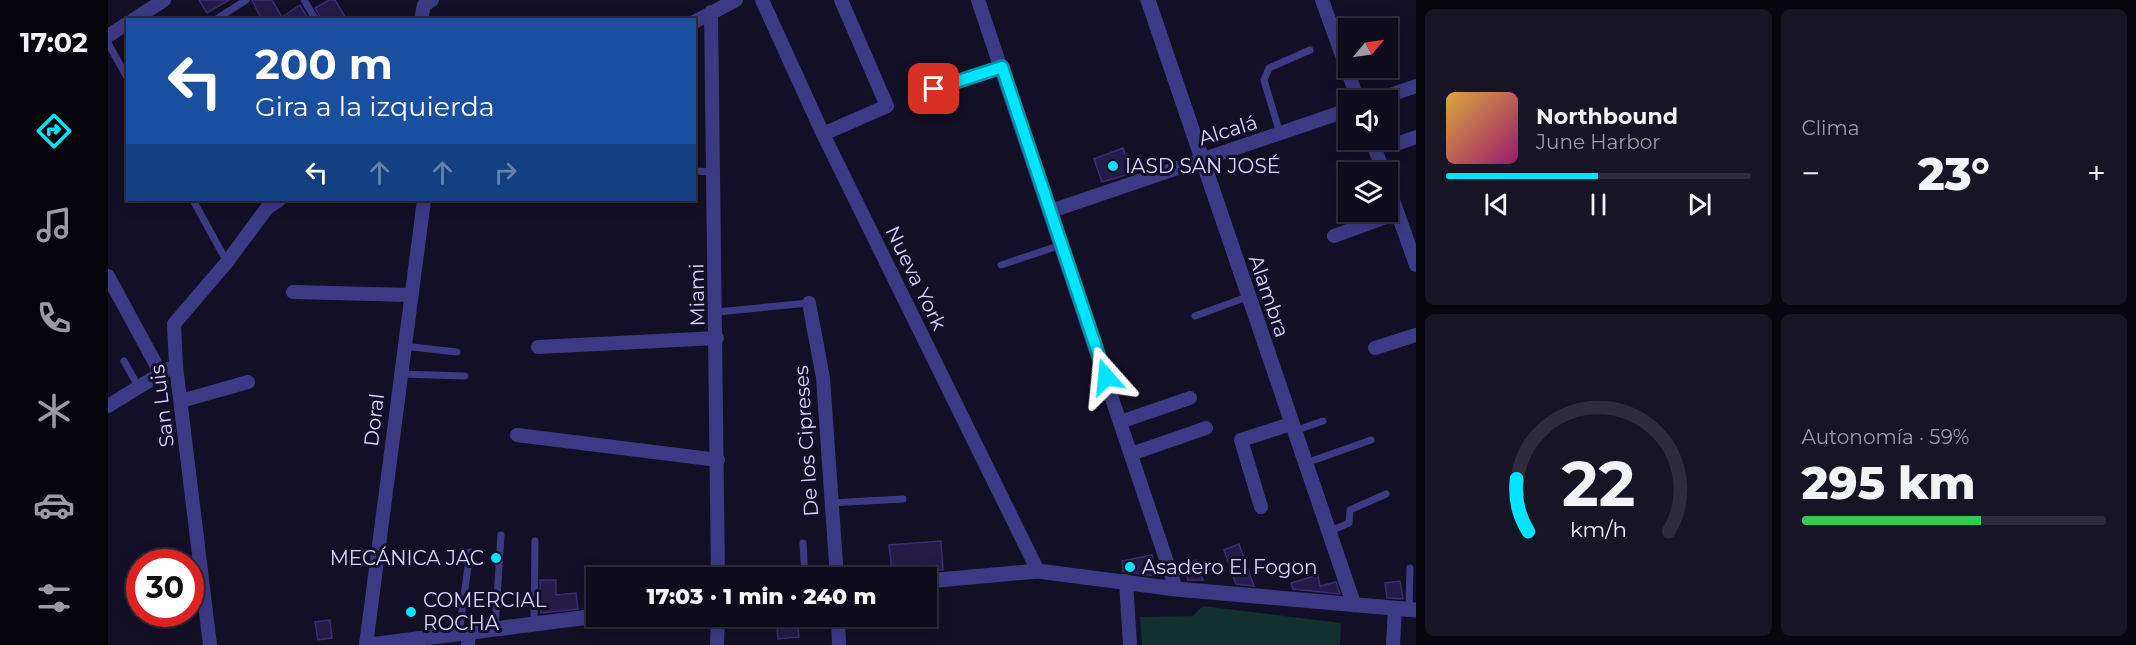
<!DOCTYPE html>
<html lang="es">
<head>
<meta charset="utf-8">
<style>
	body { margin:0; font-family:Montserrat,sans-serif; background:#171425; color:#f1f3f6; height:100vh; display:flex; flex-direction:column; font-size:22px; white-space:nowrap }
	* { box-sizing:border-box; margin:0 }
	p { font-size:20px; color:#9b9ba3 }
	.icon { flex:none; width:33px; height:33px; fill:none; stroke:currentColor; stroke-width:2; stroke-linecap:round; stroke-linejoin:round }
	.map { position:relative; flex:1; overflow:hidden }
	.side { display:flex; flex-direction:column; gap:9px; padding:9px; background:#08060f; width:720px }
	.side>* { flex:none }
	.top-card { position:absolute; left:18px; top:18px; width:570px; height:183px; border-radius:0px; box-shadow:0 3px 15px #0003,0 0 0 2px #2e2b3b; background:#1a4fa0; color:#fff; overflow:hidden }
	.needle { width:39px; rotate:61deg }
	.tools { position:absolute; left:1230px; top:18px; display:grid; gap:12px }
	.tools a { display:grid; place-items:center; width:60px; height:60px; border-radius:0px; background:#0e0b1c; box-shadow:0 3px 15px #0003,0 0 0 2px #2e2b3b; font-size:30px }
	.speed { position:absolute; left:18px; top:549px; display:flex; gap:12px; font-size:30px; font-weight:700; text-align:center }
	.speed>* { display:grid; place-content:center; width:78px; height:78px; border-radius:50%; background:#0e0b1c; box-shadow:0 3px 15px #0003,0 0 0 2px #2e2b3b; line-height:1 }
	.speed .limit { border:9px solid #d22; background:#fff; color:#111 }
	.pin { position:absolute; display:grid; place-items:center; width:51px; height:51px; color:#fff; margin:-26px; border-radius:12px; box-shadow:0 3px 9px #0006 }
	.me { position:absolute; width:66px; margin:-33px; rotate:342deg; stroke-linejoin:round; filter:drop-shadow(0 0 4px #0008) }
	.turn { display:flex; align-items:center; gap:21px; height:126px; padding:0 30px; font-size:27px }
	.turn .icon { width:78px; height:78px; stroke-width:2.5 }
	.turn b { display:block; font-size:42px; line-height:51px }
	.lanes { display:flex; align-items:center; height:57px; padding:0 30px; background:#0003; justify-content:center; gap:30px; direction:ltr }
	.lanes .off { opacity:.35 }
	.big { font-size:45px; font-weight:800; line-height:1.1 }
	.side .tile { flex:1; display:flex; flex-direction:column; justify-content:center; gap:9px; min-width:0; padding:0 21px; border-radius:9px; background:#171425 }
	.side .dial { align-items:center; gap:0 }
	.dial svg { height:156px; overflow:visible; fill:none; stroke:#2e2b3b; stroke-width:7; stroke-linecap:round; text-anchor:middle }
	.dial text { fill:#f1f3f6; stroke:none }
	.song { display:flex; align-items:center; gap:18px }
	.cover { width:72px; height:72px; border-radius:9px; background:linear-gradient(135deg,hsl(40 70% 55%),hsl(320 70% 35%)) }
	.played { height:6px; border-radius:3px; background:linear-gradient(90deg,#00e5ff 50%,#2e2b3b 50%) }
	.keys { display:flex; justify-content:space-around; direction:ltr }
	.heat { display:flex; justify-content:space-between; align-items:center; font-size:33px; direction:ltr }
	.charge { height:9px; border-radius:4px; background:linear-gradient(90deg,#34c759 59%,#2e2b3b 0) }
	.side .tiles { flex:1; display:grid; gap:9px; grid-template-columns:repeat(2,1fr) }
	.trip { position:absolute; left:478px; top:567px; width:351px; height:60px; border-radius:0px; background:#0e0b1c; box-shadow:0 3px 15px #0003,0 0 0 2px #2e2b3b; font-weight:800; line-height:60px; text-align:center }
	main { display:flex; flex:1; min-height:0 }
	.menu { display:flex; flex-direction:column; width:108px; justify-content:space-around; align-items:center; background:#06040b; color:#9b9ba3 }
	.menu .icon { width:42px; height:42px }
	.menu .active { color:#00e5ff }
	.menu b { font-size:27px; color:#f1f3f6 }
	.map>svg:first-child { display:block }
	.green { fill:#12302f }
	.building { fill:#241b47; stroke:#3b2d73; stroke-width:1.5 }
	.lines { fill:none; stroke-linecap:round; stroke-linejoin:round }
	.service { stroke:#3d3a85; stroke-width:7 }
	.minor { stroke:#3d3a85; stroke-width:14 }
	.tertiary { stroke:#3d3a85; stroke-width:15 }
	.route-casing { stroke:#0095a6; stroke-width:15 }
	.route { stroke:#00e5ff; stroke-width:10 }
	.poi-dot { fill:#00e5ff; stroke:#130f26; stroke-width:2 }
	.labels { text-anchor:middle; dominant-baseline:central; stroke-width:6; stroke-linejoin:round; paint-order:stroke }
	.street-label { font-size:20px; fill:#d9d4ff; stroke:#130f26 }
	.poi-label { font-size:20px; fill:#d9d4ff; stroke:#130f26; text-anchor:start }
</style>
</head>
<body>
<main>
<nav class="menu">
<b>17:02</b>
<svg class="icon active" aria-label="directions" viewBox="0 0 24 24"><path d="M12 3l9 9-9 9-9-9zM9 14v-3h6M13 9l2 2-2 2"/></svg>
<svg class="icon" aria-label="music" viewBox="0 0 24 24"><path d="M9 18V5l10-2v13"/><circle cx="6" cy="18" r="3"/><circle cx="16" cy="16" r="3"/></svg>
<svg class="icon" aria-label="phone" viewBox="0 0 24 24"><path d="M5 4h4l2 5-3 2q2 4 5 5l2-3 5 2v4C11 20 4 13 5 4z"/></svg>
<svg class="icon" aria-label="climate" viewBox="0 0 24 24"><path d="M12 3v18M4 7l16 10M4 17L20 7"/></svg>
<svg class="icon" aria-label="car" viewBox="0 0 24 24"><path d="M5 17H2v-5l4-1 3-4h7l3 4 3 1v5h-3M9 17h6M6 11h13"/><circle cx="7" cy="17" r="2"/><circle cx="17" cy="17" r="2"/></svg>
<svg class="icon" aria-label="filters" viewBox="0 0 24 24"><path d="M4 7h16M4 17h16"/><circle cx="9" cy="7" r="2"/><circle cx="15" cy="17" r="2"/></svg>
</nav>
<div class="map">
<svg width="1308" height="645" viewBox="0 0 1308 645">
	<rect width="100%" height="100%" fill="#130f26"/>
	<!-- green -->
	<path class="green" d="M1095,606L1233,623L1232,645H1034L1032,617L1085,616Z"/>
	<!-- building -->
	<path class="building" d="M91,0H121L99,13Z
		M144,0H164L174,17L192,5L201,20H154Z
		M221,0H227L239,20H214L207,8Z
		M1015,148L1024,173L994,182L986,159Z
		M833,541L835,570L784,571L781,545Z
		M1131,544L1146,586L1128,584L1116,550Z
		M1044,555L1049,576L1015,571L1014,561Z
		M1088,560L1095,580H1080L1075,565Z
		M1210,575L1212,586L1228,582L1232,594L1185,589L1183,583Z
		M432,580H448V595L468,593L470,609L433,613Z
		M1292,581L1295,599L1279,598L1277,583Z
		M668,616H689L691,637L670,639Z
		M222,620L224,638L210,640L207,622Z"/>
	<g class="lines">
		<!-- service -->
		<path class="service" d="M196,0L208,20
			M107,20L138,0
			M0,43L20,79
			M1172,134L1156,80L1161,68L1202,50
			M586,171L605,172
			M85,200L119,262
			M893,265L953,245
			M609,312L701,303
			M1087,316L1139,297
			M295,346L349,352
			M16,361L30,386
			M292,374L357,376
			M1186,431L1215,421
			M1198,463L1263,440
			M722,503L795,499
			M1220,532L1241,523L1242,510L1278,494
			M695,543L697,578
			M1301,610L1302,568
			M426,623L427,541
			M387,629L393,535
			M351,633L362,552"/>
		<!-- minor -->
		<path class="minor" d="M654,0L715,134L930,571
			M870,0L1068,589
			M1214,0L1250,100
			M603,12L610,578
			M25,20L56,0
			M313,20L316,5L324,0
			M586,22L628,0
			M0,36L20,23
			M826,89L894,67
			M1267,100L1308,86
			M715,134L779,106L733,0
			M1264,140L1275,172
			M1291,143L1308,137
			M1280,186L1308,265
			M943,211L1240,110
			M1226,236L1289,213
			M0,276L52,372
			M185,292L302,295
			M701,303L715,378L729,578
			M430,347L609,338
			M1267,348L1308,335
			M73,401L140,382
			M0,406L60,369
			M1012,422L1082,398
			M409,435L610,460
			M1023,454L1098,428
			M1153,507L1133,440L1183,424
			M1018,581L1022,645
			M730,616L731,645
			M102,645L68,366L66,324L119,262L159,208L171,200
			M258,645L316,200
			M360,645L361,632
			M609,645L610,616
			M1285,645L1287,609"/>
		<!-- tertiary -->
		<path class="tertiary" d="M1040,0L1246,605
			M819,581L930,571L1068,589L1308,610
			M262,645L489,616"/>
	</g>
	<g class="lines">
		<!-- route casing -->
		<g class="route-casing">
			<path id="route" d="M826,89L894,67L998,377"/>
		</g>
		<!-- route -->
		<use href="#route" class="route"/>
	</g>
	<!-- markers -->
	<g class="poi-dot">
		<circle cx="1005" cy="166" r="6"/>
		<circle cx="388" cy="558" r="6"/>
		<circle cx="1022" cy="567" r="6"/>
		<circle cx="303" cy="612" r="6"/>
	</g>
	<g class="labels">
		<!-- street labels -->
		<g class="street-label">
			<text transform="translate(1120 130) rotate(-17)">Alcalá</text>
			<text transform="translate(808 278) rotate(64)">Nueva York</text>
			<text transform="translate(589 295) rotate(-91)">Miami</text>
			<text transform="translate(1161 296) rotate(71)">Alambra</text>
			<text transform="translate(54 406) rotate(-97)">San Luis</text>
			<text transform="translate(266 420) rotate(-83)">Doral</text>
			<text transform="translate(698 441) rotate(-94)">De los Cipreses</text>
		</g>
		<!-- poi labels -->
		<g class="poi-label">
			<text x="1017" y="166">IASD SAN JOSÉ</text>
			<text x="376" y="558" text-anchor="end">MECÁNICA JAC</text>
			<text x="1034" y="567">Asadero El Fogon</text>
			<text x="315" y="600">COMERCIAL<tspan x="315" dy="23">ROCHA</tspan></text>
		</g>
	</g>
</svg>
<div class="tools">
<a><svg class="needle" viewBox="-14 -14 28 28"><path d="M0-13l5 13h-10z" fill="#e53935"/><path d="M0 13l5-13h-10z" fill="#9b9ba3"/></svg></a>
<a><svg class="icon" aria-label="sound" viewBox="0 0 24 24"><path d="M4 9h4l5-4v14l-5-4H4zM17 9q2 3 0 6"/></svg></a>
<a><svg class="icon" aria-label="layers" viewBox="0 0 24 24"><path d="M12 4l9 5-9 5-9-5zM3 14l9 5 9-5"/></svg></a>
</div>
<div class="speed"><div class="limit">30</div></div>
<div class="pin" style="left:826px;top:89px;background:#d93025"><svg class="icon" aria-label="arrive" viewBox="0 0 24 24"><path d="M6 21V4h12l-3 4 3 4H6"/></svg></div>
<svg class="me" style="left:998px;top:377px" viewBox="-20 -20 40 40"><path d="M0-17L14 15 0 8-14 15z" fill="#00e5ff" stroke="#fff" stroke-width="4"/></svg>
<div class="trip">17:03 · 1 min · 240 m</div>
<div class="top-card">
<div class="turn"><svg class="icon" aria-label="left" viewBox="0 0 24 24"><path d="M17 20v-9H6M10 6l-5 5 5 5"/></svg><div><b>200 m</b>Gira a la izquierda</div></div>
<div class="lanes"><svg class="icon" aria-label="left" viewBox="0 0 24 24"><path d="M17 20v-9H6M10 6l-5 5 5 5"/></svg><svg class="icon off" aria-label="ahead" viewBox="0 0 24 24"><path d="M12 20V5M6 11l6-6 6 6"/></svg><svg class="icon off" aria-label="ahead" viewBox="0 0 24 24"><path d="M12 20V5M6 11l6-6 6 6"/></svg><svg class="icon off" aria-label="right" viewBox="0 0 24 24"><path d="M7 20v-9h11M14 6l5 5-5 5"/></svg></div>
</div>
</div>
<section class="side">
<div class="tiles">
<div class="tile">
<div class="song"><i class="cover"></i><div><b>Northbound</b><p>June Harbor</p></div></div>
<div class="played"></div>
<div class="keys"><svg class="icon" aria-label="previous" viewBox="0 0 24 24"><path d="M18 5L8 12l10 7zM5 5v14"/></svg><svg class="icon" aria-label="pause" viewBox="0 0 24 24"><path d="M8 5v14M16 5v14"/></svg><svg class="icon" aria-label="next" viewBox="0 0 24 24"><path d="M6 5l10 7-10 7zM19 5v14"/></svg></div>
</div>
<div class="tile"><p>Clima</p>
<div class="heat"><a>−</a><b class="big">23°</b><a>+</a></div>
</div>
<div class="tile dial"><svg viewBox="0 0 100 80">
<path d="M14 69A42 42 0 1 1 86 69"/>
<path d="M14 69A42 42 0 0 1 8 42" stroke="#00e5ff"/>
<text x="50" y="56" font-size="32" font-weight="700">22</text>
<text x="50" y="72" font-size="11">km/h</text>
</svg></div>
<div class="tile"><p>Autonomía · 59%</p><b class="big">295 km</b><div class="charge"></div></div>
</div>
</section>
</main>
</body>
</html>
